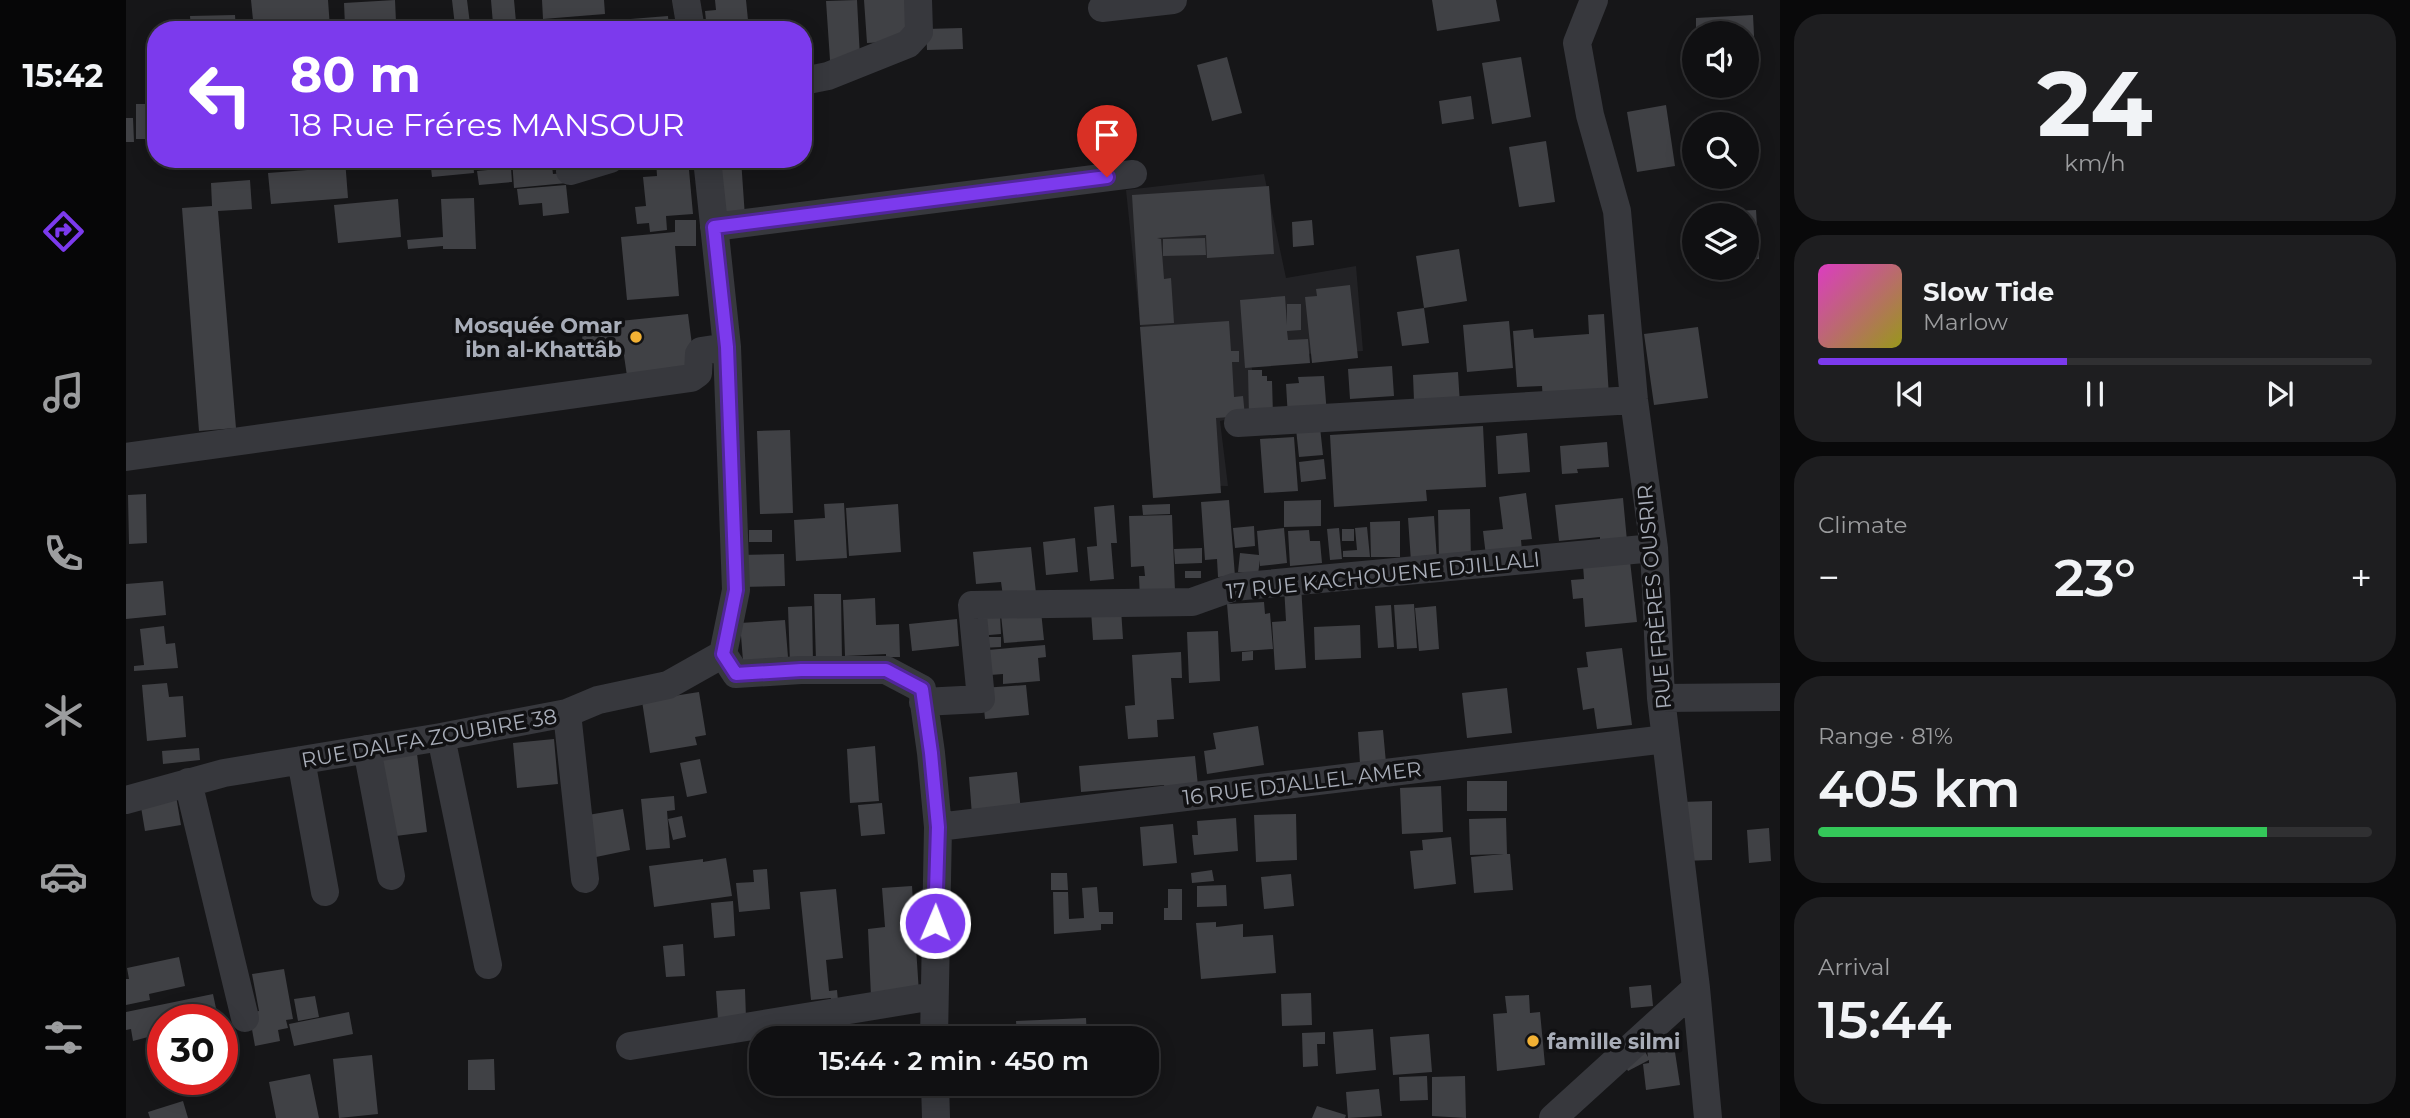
<!DOCTYPE html>
<html lang="en">
<head>
<meta charset="utf-8">
<style>
	body { margin:0; font-family:Montserrat,sans-serif; background:#1e1e20; color:#f1f3f6; height:100vh; display:flex; flex-direction:column; font-size:26px; white-space:nowrap }
	* { box-sizing:border-box; margin:0 }
	p { font-size:23px; color:#9c9d9f }
	.icon { flex:none; width:38px; height:38px; fill:none; stroke:currentColor; stroke-width:2; stroke-linecap:round; stroke-linejoin:round }
	.map { position:relative; flex:1; overflow:hidden }
	.sheet { display:flex; flex-direction:column; gap:14px; padding:14px; background:#09090a; width:630px }
	.sheet>* { flex:none }
	.guide { position:absolute; left:21px; top:21px; width:665px; height:147px; border-radius:28px; box-shadow:0 4px 18px #0003,0 0 0 2px #303032; background:#7c3aed; color:#fff; overflow:hidden }
	.controls { position:absolute; left:1556px; top:21px; display:grid; gap:14px }
	.controls a { display:grid; place-items:center; width:77px; height:77px; border-radius:50%; background:#101012; box-shadow:0 4px 18px #0003,0 0 0 2px #303032; font-size:35px }
	.speed { position:absolute; left:21px; top:1004px; display:flex; gap:14px; font-size:35px; font-weight:700; text-align:center }
	.speed>* { display:grid; place-content:center; width:91px; height:91px; border-radius:50%; background:#101012; box-shadow:0 4px 18px #0003,0 0 0 2px #303032; line-height:1 }
	.speed .limit { border:10px solid #d22; background:#fff; color:#111 }
	.pin { position:absolute; display:grid; place-items:center; width:60px; height:60px; color:#fff; margin:-72px -30px; border-radius:50% 50% 50% 0; rotate:-45deg; box-shadow:0 0 7px #0007 }
	.pin .icon { rotate:45deg }
	.me { position:absolute; width:77px; margin:-38px; rotate:1deg; stroke-linejoin:round; filter:drop-shadow(0 0 5px #0008) }
	.turn { display:flex; align-items:center; gap:24px; height:147px; padding:0 28px; font-size:32px }
	.turn .icon { width:91px; height:91px; stroke-width:2.5 }
	.turn b { display:block; font-size:49px; line-height:60px }
	.big { font-size:52px; font-weight:600; line-height:1.1 }
	.sheet .tile { flex:1; display:flex; flex-direction:column; justify-content:center; gap:10px; min-width:0; padding:0 24px; border-radius:28px; background:#1e1e20 }
	.sheet .dial { align-items:center; gap:0 }
	.dial b { font-size:91px; line-height:1 }
	.song { display:flex; align-items:center; gap:21px }
	.cover { width:84px; height:84px; border-radius:10px; background:linear-gradient(135deg,hsl(310 70% 55%),hsl(60 70% 35%)) }
	.played { height:7px; border-radius:4px; background:linear-gradient(90deg,#7c3aed 45%,#303032 45%) }
	.keys { display:flex; justify-content:space-around; direction:ltr }
	.heat { display:flex; justify-content:space-between; align-items:center; font-size:38px; direction:ltr }
	.charge { height:10px; border-radius:5px; background:linear-gradient(90deg,#34c759 81%,#303032 0) }
	.trip { position:absolute; left:623px; top:1026px; width:410px; height:70px; border-radius:28px; background:#101012; box-shadow:0 4px 18px #0003,0 0 0 2px #303032; font-weight:600; line-height:70px; text-align:center }
	main { display:flex; flex:1; min-height:0 }
	.dock { display:flex; flex-direction:column; width:126px; justify-content:space-around; align-items:center; background:#060607; color:#9c9d9f }
	.dock .icon { width:49px; height:49px }
	.dock .selected { color:#7c3aed }
	.dock b { font-size:32px; color:#f1f3f6 }
	.map>svg:first-child { display:block }
	.built { fill:#222225 }
	.building { fill:#404145 }
	.lines { fill:none; stroke-linecap:round; stroke-linejoin:round }
	.minor { stroke:#37383d; stroke-width:28 }
	.route-casing { stroke:#51269a; stroke-width:18 }
	.route { stroke:#7c3aed; stroke-width:12 }
	.poi-dot { fill:#f2b134; stroke:#111113; stroke-width:2.5 }
	.labels { text-anchor:middle; dominant-baseline:central; stroke-width:7; stroke-linejoin:round; paint-order:stroke }
	.poi-label { font-size:21px; font-weight:bold; fill:#a8adb8; stroke:#111113; text-anchor:end }
	.street-label { font-size:21px; fill:#a8adb8; stroke:#111113 }
</style>
</head>
<body>
<main>
<nav class="dock">
<b>15:42</b>
<svg class="icon selected" aria-label="directions" viewBox="0 0 24 24"><path d="M12 3l9 9-9 9-9-9zM9 14v-3h6M13 9l2 2-2 2"/></svg>
<svg class="icon" aria-label="music" viewBox="0 0 24 24"><path d="M9 18V5l10-2v13"/><circle cx="6" cy="18" r="3"/><circle cx="16" cy="16" r="3"/></svg>
<svg class="icon" aria-label="phone" viewBox="0 0 24 24"><path d="M5 4h4l2 5-3 2q2 4 5 5l2-3 5 2v4C11 20 4 13 5 4z"/></svg>
<svg class="icon" aria-label="climate" viewBox="0 0 24 24"><path d="M12 3v18M4 7l16 10M4 17L20 7"/></svg>
<svg class="icon" aria-label="car" viewBox="0 0 24 24"><path d="M5 17H2v-5l4-1 3-4h7l3 4 3 1v5h-3M9 17h6M6 11h13"/><circle cx="7" cy="17" r="2"/><circle cx="17" cy="17" r="2"/></svg>
<svg class="icon" aria-label="filters" viewBox="0 0 24 24"><path d="M4 7h16M4 17h16"/><circle cx="9" cy="7" r="2"/><circle cx="15" cy="17" r="2"/></svg>
</nav>
<div class="map">
<svg width="1654" height="1118" viewBox="0 0 1654 1118">
	<rect width="100%" height="100%" fill="#161618"/>
	<!-- built -->
	<path class="built" d="M1138,174L1160,278L1230,266L1237,351L1124,357L1133,412L1094,421L1102,486L1031,485L1000,190Z"/>
	<!-- building -->
	<path class="building" d="M125,0H202L204,28L128,30Z
		M269,0L270,22L219,26L218,3Z
		M326,0H341L344,24L329,26Z
		M365,0H388L390,22L367,24Z
		M416,0H478L479,14L417,19Z
		M589,0H620L623,30H581L579,11L590,10Z
		M731,0L734,58L704,60L700,1Z
		M738,0H779L781,41L741,43Z
		M1306,0H1370L1374,21L1311,31Z
		M109,15L110,30H65L64,16Z
		M1627,15L1629,55L1620,56V33H1570V18Z
		M542,16L543,30H493L492,20Z
		M836,28L837,49L801,50L800,29Z
		M1101,57L1116,113L1086,121L1071,65Z
		M1395,57L1405,117L1366,124L1356,63Z
		M1345,96L1348,119L1316,124L1313,101Z
		M10,104H30V139H10Z
		M1540,105L1549,166L1511,172L1501,112Z
		M0,118H7L8,142H0Z
		M1420,141L1429,202L1393,207L1383,147Z
		M181,159H219L222,198L145,204L142,173L181,170Z
		M304,159H347L348,173L306,177Z
		M386,159H425L427,174L440,173L441,183L388,188Z
		M530,159H562L567,214L540,216L541,230L524,232L523,223L511,224L509,207L520,206L517,177L531,176Z
		M592,159H615L619,217L596,218Z
		M385,168L386,182L353,185L351,171Z
		M124,180L126,209L92,211L110,428L73,431L56,208L86,206L85,183Z
		M440,185L443,213L417,216L416,203L393,205L391,189Z
		M1143,186L1148,254L1081,258L1080,235L1031,238L1035,239L1038,279L1045,278L1048,323L1014,325L1006,195Z
		M348,198L350,249H317V246L282,249L281,240L317,237L315,199Z
		M272,199L275,237L212,243L208,205Z
		M1630,210L1633,259L1620,260V215H1610V211Z
		M549,220H570V246H549L553,296L501,300L495,237L549,232Z
		M1186,220L1188,245L1167,247L1166,222Z
		M1079,238L1080,255L1037,256V239Z
		M1333,249L1341,301L1298,308L1303,343L1276,346L1271,312L1298,308L1290,256Z
		M1224,285L1232,358L1186,363L1179,297L1191,296L1190,289Z
		M1159,296L1161,325V304H1175V330L1161,331L1162,340L1182,339L1184,363L1119,368L1114,300Z
		M562,314L569,368L501,376L497,349L458,354L455,325Z
		M1478,314L1483,397L1417,402L1416,386L1391,387L1387,331L1407,329L1408,338L1463,334L1462,315Z
		M1103,321L1105,351H1113V362H1106L1108,397L1117,396L1119,416L1090,418L1095,493L1027,498L1014,327Z
		M1383,321L1387,368L1341,372L1337,325Z
		M1572,327L1582,398L1528,405L1518,334Z
		M1266,366L1268,396L1224,399L1222,369Z
		M1122,370H1136V376H1141V381H1146L1147,415L1123,416Z
		M1332,372L1334,405L1288,401L1287,375Z
		M1198,376L1201,415L1162,418L1160,384L1173,383L1172,377Z
		M1357,426L1360,487L1300,490L1301,501L1208,507L1204,435Z
		M1194,427L1197,455L1173,457L1170,429Z
		M664,430L667,513L634,514L631,431Z
		M1401,433L1404,472L1372,474L1370,436Z
		M1168,437L1172,491L1138,493L1134,439Z
		M1481,442L1483,467L1451,469L1452,473L1436,474L1434,446Z
		M1198,459L1200,479L1175,482L1173,462Z
		M1400,493L1406,539L1395,540L1396,551L1360,556L1357,531L1377,529L1373,497Z
		M20,494L21,543L3,544L2,495Z
		M1497,498L1501,541L1474,544V537L1433,541L1429,505Z
		M1103,500L1109,576L1092,577L1091,559L1079,560L1075,502Z
		M1195,500V526L1158,527V501Z
		M718,503L721,558L670,561L668,520L699,518L698,504Z
		M772,504L775,552L723,556L720,508Z
		M1044,504V514L1017,515L1016,505Z
		M988,505L991,543H985L988,579L964,581L961,547L971,546L968,507Z
		M1344,509L1345,560L1313,561L1312,510Z
		M1046,515L1049,591L1014,600L1013,576H1019L1018,566L1005,567L1003,516Z
		M1308,516L1311,560L1285,562L1282,518Z
		M1274,521V557H1245L1244,522Z
		M1128,526L1129,546L1109,548L1107,528Z
		M1241,527L1244,557H1217V551L1231,550L1229,528Z
		M1158,528L1161,563L1134,566V560L1132,574L1112,572L1114,553L1133,555L1131,531Z
		M1213,528L1216,559L1204,560L1201,529Z
		M1216,529H1228V541H1216Z
		M623,530H646V542H623Z
		M1183,530L1184,541H1194L1196,563L1164,566L1162,531Z
		M949,538L952,572L920,575L917,542Z
		M905,547L910,593L877,596L875,582L850,584L847,552Z
		M1076,548V563L1049,564L1048,549Z
		M658,554L659,586L614,587L613,555Z
		M1504,561L1511,622L1459,627L1457,598L1447,599L1445,580L1458,579L1457,565Z
		M1059,571H1075V578H1059Z
		M37,581L40,615L0,619V584Z
		M1175,585L1180,668L1149,670L1146,622L1160,621L1158,586Z
		M688,594H715L716,661H690Z
		M749,598L750,625L773,624L774,657H760V654L719,656L717,600Z
		M1138,602L1139,614L1144,613L1147,649L1105,652L1101,604Z
		M1288,604L1291,648L1271,649L1268,605Z
		M1265,605L1268,647L1252,648L1249,606Z
		M686,606L687,663L664,664L662,607Z
		M1310,606L1313,649L1293,651L1289,608Z
		M995,609L997,639L967,640L965,611Z
		M915,611L918,640L878,643L875,615Z
		M874,615L875,634L852,636V616Z
		M831,619L833,646L786,651L783,624Z
		M659,620L662,657L617,661L614,623Z
		M1234,625L1235,658L1189,660L1188,627Z
		M38,626L40,644L49,643L52,668L8,671V666L18,665L14,629Z
		M1092,631L1094,681L1063,683L1061,632Z
		M854,637H875V647L854,648Z
		M919,645L920,657L912,658L914,681L877,684V674L864,675L862,650Z
		M1496,648L1506,725L1471,729L1468,708L1457,710L1451,668L1462,667L1460,652Z
		M1127,651V660L1116,661V652Z
		M1055,652L1056,678H1045L1048,719L1031,720L1032,737L1002,739L999,706L1009,705L1006,655Z
		M41,683L43,697L57,696L60,737L21,741L16,685Z
		M900,685L903,715L859,719L856,688Z
		M1381,688L1386,733L1341,738L1336,693Z
		M573,692L580,735L569,737L571,745L524,753L516,701Z
		M1132,726L1138,765L1081,774L1078,751L1090,749L1087,733Z
		M1257,730L1260,763L1234,764L1232,732Z
		M428,739L432,784L391,788L387,743Z
		M290,746L301,832L262,837L254,751Z
		M749,746L753,801L724,803L721,749Z
		M73,748L74,760L37,764L36,751Z
		M1069,756L1072,786L1039,789L1038,785L955,792L953,766Z
		M574,759L581,793L561,797L554,763Z
		M891,772L895,811L846,815L843,777Z
		M1341,781H1381V811H1341Z
		M1315,786L1317,832L1276,834L1274,788Z
		M50,796L55,825L19,831L14,801Z
		M548,796L549,810L541,811L544,848L520,850L515,799Z
		M1586,801V860L1556,861V802Z
		M756,803L759,834L735,836L732,805Z
		M497,809L504,850L470,857L462,815Z
		M1170,814L1171,860L1130,862L1128,815Z
		M556,816L560,837L547,840L542,819Z
		M1110,818L1112,851L1068,855L1066,835H1072L1071,821Z
		M1380,818L1381,854H1384L1387,890L1348,893L1345,857L1378,854L1344,855L1343,819Z
		M1047,824L1051,863L1017,866L1014,827Z
		M1643,828L1645,861L1623,863L1621,830Z
		M1325,837L1330,884L1288,889L1284,851L1297,850L1296,840Z
		M600,858L606,896L528,907L523,866L577,859V862Z
		M641,869L644,909L613,912L610,883L628,882L627,870Z
		M1086,870L1088,881L1066,883L1065,873Z
		M925,873H941L942,890H925Z
		M1165,874L1168,906L1138,909L1135,877Z
		M1100,885L1101,906L1071,907V886Z
		M786,886L793,993L745,997L742,929L759,927L756,888Z
		M971,887L973,912H987V924H975V930L928,934L927,892H942L943,919L958,918L956,888Z
		M710,889L717,958L700,960L703,991L711,990L712,1001L706,1009L705,998L685,1000L674,892Z
		M1042,889H1056V920H1038V908H1042Z
		M607,901L609,936L588,938L585,903Z
		M1090,922V927L1117,924V937L1147,935L1150,973L1075,979L1070,923Z
		M557,944L559,976L540,977L537,946Z
		M53,957L59,986L23,994L24,1000L0,1005V979H3L1,968Z
		M158,969L167,1019L160,1020L162,1028L152,1030L154,1041L129,1046L123,1013L133,1011L126,974Z
		M1525,985L1527,1006L1505,1008L1503,987Z
		M619,989L620,1018L592,1020L590,991Z
		M1185,993L1186,1025L1156,1026L1155,994Z
		M87,994L91,1013L69,1017V1020H37V1049L25,1052L22,1037L7,1041L5,1029L0,1030V1012Z
		M1403,995L1404,1013L1414,1012L1419,1065L1371,1071L1367,1014L1381,1013L1379,996Z
		M189,996L193,1017L172,1021L168,999Z
		M223,1012L227,1034L168,1046L163,1024Z
		M960,1018L961,1038H891L890,1021Z
		M103,1019L106,1040L96,1041V1020Z
		M775,1029V1038H734V1030Z
		M1247,1029L1250,1070L1210,1074L1207,1032Z
		M1199,1032V1044H1191L1192,1066L1177,1067L1176,1033Z
		M1303,1034L1306,1072L1267,1075L1264,1037Z
		M1547,1039L1554,1085L1520,1090L1517,1064L1523,1063V1060L1502,1071L1496,1060L1517,1048L1522,1057L1520,1043Z
		M246,1055L252,1114L213,1118L207,1059Z
		M368,1059L369,1090H342V1060Z
		M184,1074L193,1118H150L143,1082Z
		M1301,1076L1302,1100L1274,1101L1273,1077Z
		M1339,1076L1340,1118L1306,1116V1077Z
		M52,1080H71L54,1086Z
		M735,1083H790V1087L735,1088Z
		M1253,1089L1256,1116L1222,1118L1220,1092Z
		M57,1101L62,1118H24L22,1112Z
		M1191,1106L1220,1115L1219,1118H1186Z"/>
	<g class="lines">
		<!-- minor -->
		<path class="minor" d="M560,0L565,30
			M1468,0L1451,43L1464,115L1491,211L1508,400L1528,548L1535,698L1570,988L1582,1118
			M976,8L1047,0
			M677,81L702,76L782,44L793,32L792,0
			M581,159L601,347L610,590L597,654L610,674L675,670H760L796,689L805,753L812,827L808,1038
			M444,171L484,159
			M588,227L1007,174
			M1112,423L1508,400
			M0,457L565,378L572,373L573,354L575,351L601,347
			M1535,698L1654,697
			M797,702L855,699L846,605L1066,602L1108,587L1528,548
			M441,713L459,879
			M315,737L362,965
			M241,749L265,876
			M175,760L199,892
			M62,782L119,1018
			M0,800L98,773L315,737L441,713L472,700L542,685L597,654
			M812,827L1540,739
			M504,1046L808,996
			M809,1083L810,1118
			M1427,1118L1570,988"/>
	</g>
	<g class="lines">
		<!-- route casing -->
		<g class="route-casing">
			<path id="route" d="M809,923L812,827L805,753L796,689L760,670H675L610,674L597,654L610,590L601,347L588,227L981,177"/>
		</g>
		<!-- route -->
		<use href="#route" class="route"/>
	</g>
	<!-- markers -->
	<g class="poi-dot">
		<circle cx="510" cy="337" r="7"/>
		<circle cx="1407" cy="1041" r="7"/>
	</g>
	<g class="labels">
		<!-- poi labels -->
		<g class="poi-label">
			<text x="496" y="325">Mosquée Omar<tspan x="496" dy="24">ibn al-Khattâb</tspan></text>
			<text x="1421" y="1041" text-anchor="start">famille silmi</text>
		</g>
		<!-- street labels -->
		<g class="street-label">
			<text transform="translate(1257 575) rotate(-6)">17 RUE KACHOUENE DJILLALI</text>
			<text transform="translate(1528 597) rotate(-95)">RUE FRÈRES OUSRIR</text>
			<text transform="translate(303 738) rotate(-10)">RUE DALFA ZOUBIRE 38</text>
			<text transform="translate(1176 783) rotate(-7)">16 RUE DJALLEL AMER</text>
		</g>
	</g>
</svg>
<div class="controls">
<a><svg class="icon" aria-label="sound" viewBox="0 0 24 24"><path d="M4 9h4l5-4v14l-5-4H4zM17 9q2 3 0 6"/></svg></a>
<a><svg class="icon" aria-label="search" viewBox="0 0 24 24"><circle cx="10" cy="10" r="6"/><path d="M15 15l6 6"/></svg></a>
<a><svg class="icon" aria-label="layers" viewBox="0 0 24 24"><path d="M12 4l9 5-9 5-9-5zM3 14l9 5 9-5"/></svg></a>
</div>
<div class="speed"><div class="limit">30</div></div>
<div class="pin" style="left:981px;top:177px;background:#d93025"><svg class="icon" aria-label="arrive" viewBox="0 0 24 24"><path d="M6 21V4h12l-3 4 3 4H6"/></svg></div>
<svg class="me" style="left:809px;top:923px" viewBox="-20 -20 40 40"><circle r="17" fill="#7c3aed" stroke="#fff" stroke-width="3"/><path d="M0-11L8 9 0 5-8 9z" fill="#fff"/></svg>
<div class="trip">15:44 · 2 min · 450 m</div>
<div class="guide">
<div class="turn"><svg class="icon" aria-label="left" viewBox="0 0 24 24"><path d="M17 20v-9H6M10 6l-5 5 5 5"/></svg><div><b>80 m</b>18 Rue Fréres MANSOUR</div></div>
</div>
</div>
<section class="sheet">
<div class="tile dial"><b>24</b><p>km/h</p></div>
<div class="tile">
<div class="song"><i class="cover"></i><div><b>Slow Tide</b><p>Marlow</p></div></div>
<div class="played"></div>
<div class="keys"><svg class="icon" aria-label="previous" viewBox="0 0 24 24"><path d="M18 5L8 12l10 7zM5 5v14"/></svg><svg class="icon" aria-label="pause" viewBox="0 0 24 24"><path d="M8 5v14M16 5v14"/></svg><svg class="icon" aria-label="next" viewBox="0 0 24 24"><path d="M6 5l10 7-10 7zM19 5v14"/></svg></div>
</div>
<div class="tile"><p>Climate</p>
<div class="heat"><a>−</a><b class="big">23°</b><a>+</a></div>
</div>
<div class="tile"><p>Range · 81%</p><b class="big">405 km</b><div class="charge"></div></div>
<div class="tile"><p>Arrival</p><b class="big">15:44</b></div>
</section>
</main>
</body>
</html>
